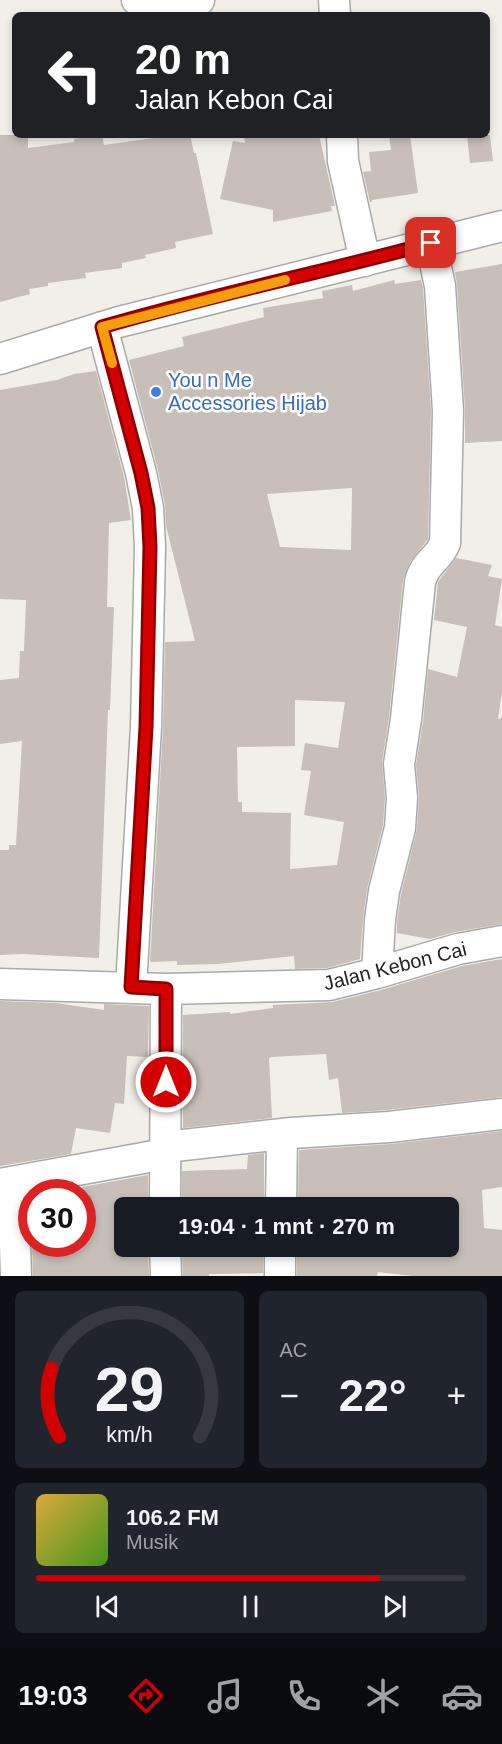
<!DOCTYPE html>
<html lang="id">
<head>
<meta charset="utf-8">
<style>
	body { margin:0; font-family:Arial,sans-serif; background:#20242c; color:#f1f3f6; height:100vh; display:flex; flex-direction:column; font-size:22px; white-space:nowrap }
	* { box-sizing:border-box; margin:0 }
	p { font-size:20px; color:#9ea1a6 }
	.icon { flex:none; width:33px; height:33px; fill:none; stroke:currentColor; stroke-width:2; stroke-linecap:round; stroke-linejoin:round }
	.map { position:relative; height:1276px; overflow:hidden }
	.side { display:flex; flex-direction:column; gap:15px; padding:15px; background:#0d0f14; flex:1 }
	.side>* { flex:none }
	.top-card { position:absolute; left:12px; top:12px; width:478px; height:126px; border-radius:9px; box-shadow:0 3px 9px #0003; background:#202124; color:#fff; overflow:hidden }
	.speed { position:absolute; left:18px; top:1179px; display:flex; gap:12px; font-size:30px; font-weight:700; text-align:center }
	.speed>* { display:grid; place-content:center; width:78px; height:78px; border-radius:50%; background:#171b24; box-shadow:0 3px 9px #0003; line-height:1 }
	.speed .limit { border:9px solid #d22; background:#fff; color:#111 }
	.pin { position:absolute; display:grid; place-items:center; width:51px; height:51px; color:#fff; margin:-26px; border-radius:12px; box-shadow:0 3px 9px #0006 }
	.me { position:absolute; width:66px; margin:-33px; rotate:0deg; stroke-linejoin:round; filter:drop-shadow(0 0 4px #0008) }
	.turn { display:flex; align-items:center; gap:21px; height:126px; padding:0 24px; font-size:27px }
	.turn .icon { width:78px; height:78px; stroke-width:2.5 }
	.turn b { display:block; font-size:42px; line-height:51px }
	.big { font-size:45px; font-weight:800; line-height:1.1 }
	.side .tile { flex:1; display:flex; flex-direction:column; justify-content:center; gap:9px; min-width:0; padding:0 21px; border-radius:9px; background:#20242c }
	.side .dial { align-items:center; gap:0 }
	.dial svg { height:156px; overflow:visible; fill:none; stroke:#363941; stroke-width:7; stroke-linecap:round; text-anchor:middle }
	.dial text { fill:#f1f3f6; stroke:none }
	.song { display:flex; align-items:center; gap:18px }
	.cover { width:72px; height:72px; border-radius:9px; background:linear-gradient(135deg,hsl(40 70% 55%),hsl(100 70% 35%)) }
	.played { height:6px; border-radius:3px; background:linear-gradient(90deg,#d40000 80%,#363941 80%) }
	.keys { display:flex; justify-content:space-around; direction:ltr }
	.heat { display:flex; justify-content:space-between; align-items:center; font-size:33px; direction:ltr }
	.side .tiles { flex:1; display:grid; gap:15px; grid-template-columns:1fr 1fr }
	.tile:last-child { grid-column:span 2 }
	.trip { position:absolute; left:114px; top:1197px; width:345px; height:60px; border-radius:9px; background:#171b24; box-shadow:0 3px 9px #0003; font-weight:800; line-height:60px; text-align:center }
	.tab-bar { display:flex; height:96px; justify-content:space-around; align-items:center; background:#090b0e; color:#9ea1a6 }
	.tab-bar .icon { width:42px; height:42px }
	.tab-bar .active { color:#d40000 }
	.tab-bar b { font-size:27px; color:#f1f3f6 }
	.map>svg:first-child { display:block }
	.building { fill:#c7bfb8; fill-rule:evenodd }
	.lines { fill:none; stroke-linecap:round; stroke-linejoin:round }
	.minor-casing { stroke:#a9a9a9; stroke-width:33 }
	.minor { stroke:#fff; stroke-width:30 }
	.route-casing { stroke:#8a0000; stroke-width:15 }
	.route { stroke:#d40000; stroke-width:10 }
	.slow { stroke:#f59e0b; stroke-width:10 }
	.shop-dot { fill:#3f7fe0; stroke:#fff; stroke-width:2 }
	.labels { text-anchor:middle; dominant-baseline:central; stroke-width:5; stroke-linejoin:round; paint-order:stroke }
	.shop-label { font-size:20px; fill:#366cbe; stroke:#fff; text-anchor:start }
	.street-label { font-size:20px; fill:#222; stroke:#fff }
</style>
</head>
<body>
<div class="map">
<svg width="502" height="1276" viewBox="0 0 502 1276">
	<rect width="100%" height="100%" fill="#f2efe9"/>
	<!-- building -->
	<path class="building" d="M0,135H28V148L74,142V139L102,135L104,145L161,137V135H190L194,153H196L213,234L175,242L176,248L145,255L146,258L122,263V268L85,273L86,278L48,283V286L29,289L30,294L0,302Z
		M244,135H319L335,206H331L332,211L273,222V210L220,199L233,141L245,143Z
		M389,135H410L418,193L372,200V202H370L363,172L371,171L369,152L391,150Z
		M467,135H490L493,161L470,163Z
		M502,264V441L465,443V410L457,285L455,272Z
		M394,280L395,284L421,280L423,288L431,411L428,539L410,562L403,580L389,717L382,762L385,798L383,825L367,889L363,919L360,959L327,968L295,969L294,956L218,964L177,965V961L150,962L163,728L165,642L195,641L166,526L165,505L158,470L129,360L184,346L182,337L264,317L263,308L323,298L322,291L352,285L353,291ZM352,488L351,550L280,547L267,494ZM295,700L345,702L338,748L305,743L301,770L311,771L304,815L344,822L337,865L290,869L291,813L242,812V802H238L237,747L295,746Z
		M96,371L124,477L131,520L109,523L107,607H114L110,710H108L99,958L22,954L0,955V850H9V845H16L22,741L0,744V680L19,678L20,651H24L26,600L0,599V390L57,380L74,374Z
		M456,558L492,565L488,576L502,579L495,625L502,627V692L498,719L502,718V924L455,932L430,939L397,933V922L401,894L417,829L419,796L416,765L423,722L428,669L457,677L467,627L434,620L438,582Z
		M502,959V1097L387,1110L342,1113L338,1078L329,1080L326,1054L272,1057L269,1058L272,1118L183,1128V1015L230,1012V1014L273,1008V1005L333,1002L381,990L462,966Z
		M0,1001L56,1003L104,1010V1004L149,1006L148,1057L127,1056L124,1104L115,1103L110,1133L76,1128L71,1154L0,1166Z
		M502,1131V1187L482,1190L484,1228L502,1230V1276H413L378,1272L377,1276H297V1246H392L448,1252V1208H319L320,1204L298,1198L299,1150L391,1144Z
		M264,1153V1208H228V1205H182V1171L247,1169L248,1155Z
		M148,1175V1206L124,1208V1246H141V1251H148L149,1276H33L32,1244H82V1187Z
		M228,1246H263V1273L209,1274V1276H183L182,1251H228Z"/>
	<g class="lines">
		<!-- minor casing -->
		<g class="minor-casing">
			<path id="minor" d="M137,0L193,4L199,0
				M334,0L335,15
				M342,135L343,161L365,261
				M102,327L141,473L148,508L150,547L146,727L131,987
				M0,359L119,322L502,226
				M377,973L380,920L384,891L400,828L402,798L399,764L406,719L420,582C425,562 439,559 445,543L448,411L440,286L431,244
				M0,984L166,989L329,985L377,973L458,949L502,941
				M166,1147L291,1133L389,1127L502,1114
				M13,1182L16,1276
				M0,1184L165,1154
				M165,1208L166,989
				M281,1208L282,1134
				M165,1246L166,1276
				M280,1276V1246"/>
		</g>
		<!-- minor -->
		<use href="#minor" class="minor"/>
	</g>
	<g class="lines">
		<!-- route casing -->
		<g class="route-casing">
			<path id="route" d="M166,1082V989L131,987L146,727L150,547L148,508L141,473L102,327C210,295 321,273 431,243"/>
		</g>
		<!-- route -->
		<use href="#route" class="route"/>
		<!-- slow -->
		<path class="slow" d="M112,363L102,327L285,280"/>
	</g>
	<!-- markers -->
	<circle class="shop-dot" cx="156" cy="392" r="6"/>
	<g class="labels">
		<!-- shop labels -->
		<g class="shop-label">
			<text x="168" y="380">You n Me<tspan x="168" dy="23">Accessories Hijab</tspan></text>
		</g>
		<!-- street labels -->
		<g class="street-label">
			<text transform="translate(395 966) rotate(-14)">Jalan Kebon Cai</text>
		</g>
	</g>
</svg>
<div class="speed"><div class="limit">30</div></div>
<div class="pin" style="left:431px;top:243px;background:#d93025"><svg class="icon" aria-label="arrive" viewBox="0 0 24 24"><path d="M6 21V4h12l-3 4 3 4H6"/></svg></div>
<svg class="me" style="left:166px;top:1082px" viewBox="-20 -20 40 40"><circle r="17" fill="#d40000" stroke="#fff" stroke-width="3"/><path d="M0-11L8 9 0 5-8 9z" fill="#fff"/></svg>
<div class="trip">19:04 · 1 mnt · 270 m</div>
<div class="top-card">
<div class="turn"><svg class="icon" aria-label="left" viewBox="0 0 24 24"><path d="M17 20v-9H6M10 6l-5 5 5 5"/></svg><div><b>20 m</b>Jalan Kebon Cai</div></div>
</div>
</div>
<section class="side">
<div class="tiles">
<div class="tile dial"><svg viewBox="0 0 100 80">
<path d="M14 69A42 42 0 1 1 86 69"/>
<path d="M14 69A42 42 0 0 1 10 34" stroke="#d40000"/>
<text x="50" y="56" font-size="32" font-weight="700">29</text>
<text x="50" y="72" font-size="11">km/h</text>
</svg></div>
<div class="tile"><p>AC</p>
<div class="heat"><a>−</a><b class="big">22°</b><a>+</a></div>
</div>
<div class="tile">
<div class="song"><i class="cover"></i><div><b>106.2 FM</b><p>Musik</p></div></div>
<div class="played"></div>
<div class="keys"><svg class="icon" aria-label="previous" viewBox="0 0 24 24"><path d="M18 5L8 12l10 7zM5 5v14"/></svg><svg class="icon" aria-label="pause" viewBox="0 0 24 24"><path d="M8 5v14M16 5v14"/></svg><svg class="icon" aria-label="next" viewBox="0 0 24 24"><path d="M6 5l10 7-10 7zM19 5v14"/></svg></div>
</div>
</div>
</section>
<nav class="tab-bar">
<b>19:03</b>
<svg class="icon active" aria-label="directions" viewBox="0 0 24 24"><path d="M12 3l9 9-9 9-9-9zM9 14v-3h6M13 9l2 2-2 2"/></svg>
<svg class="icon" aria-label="music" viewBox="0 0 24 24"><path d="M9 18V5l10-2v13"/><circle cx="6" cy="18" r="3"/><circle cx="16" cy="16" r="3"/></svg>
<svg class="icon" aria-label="phone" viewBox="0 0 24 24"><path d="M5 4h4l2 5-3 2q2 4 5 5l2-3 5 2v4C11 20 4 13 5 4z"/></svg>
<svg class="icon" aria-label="climate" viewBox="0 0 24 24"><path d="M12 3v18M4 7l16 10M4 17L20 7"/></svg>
<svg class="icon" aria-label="car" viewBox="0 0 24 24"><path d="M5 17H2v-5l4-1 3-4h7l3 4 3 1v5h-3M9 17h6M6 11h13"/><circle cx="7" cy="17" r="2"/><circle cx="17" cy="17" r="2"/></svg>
</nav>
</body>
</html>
